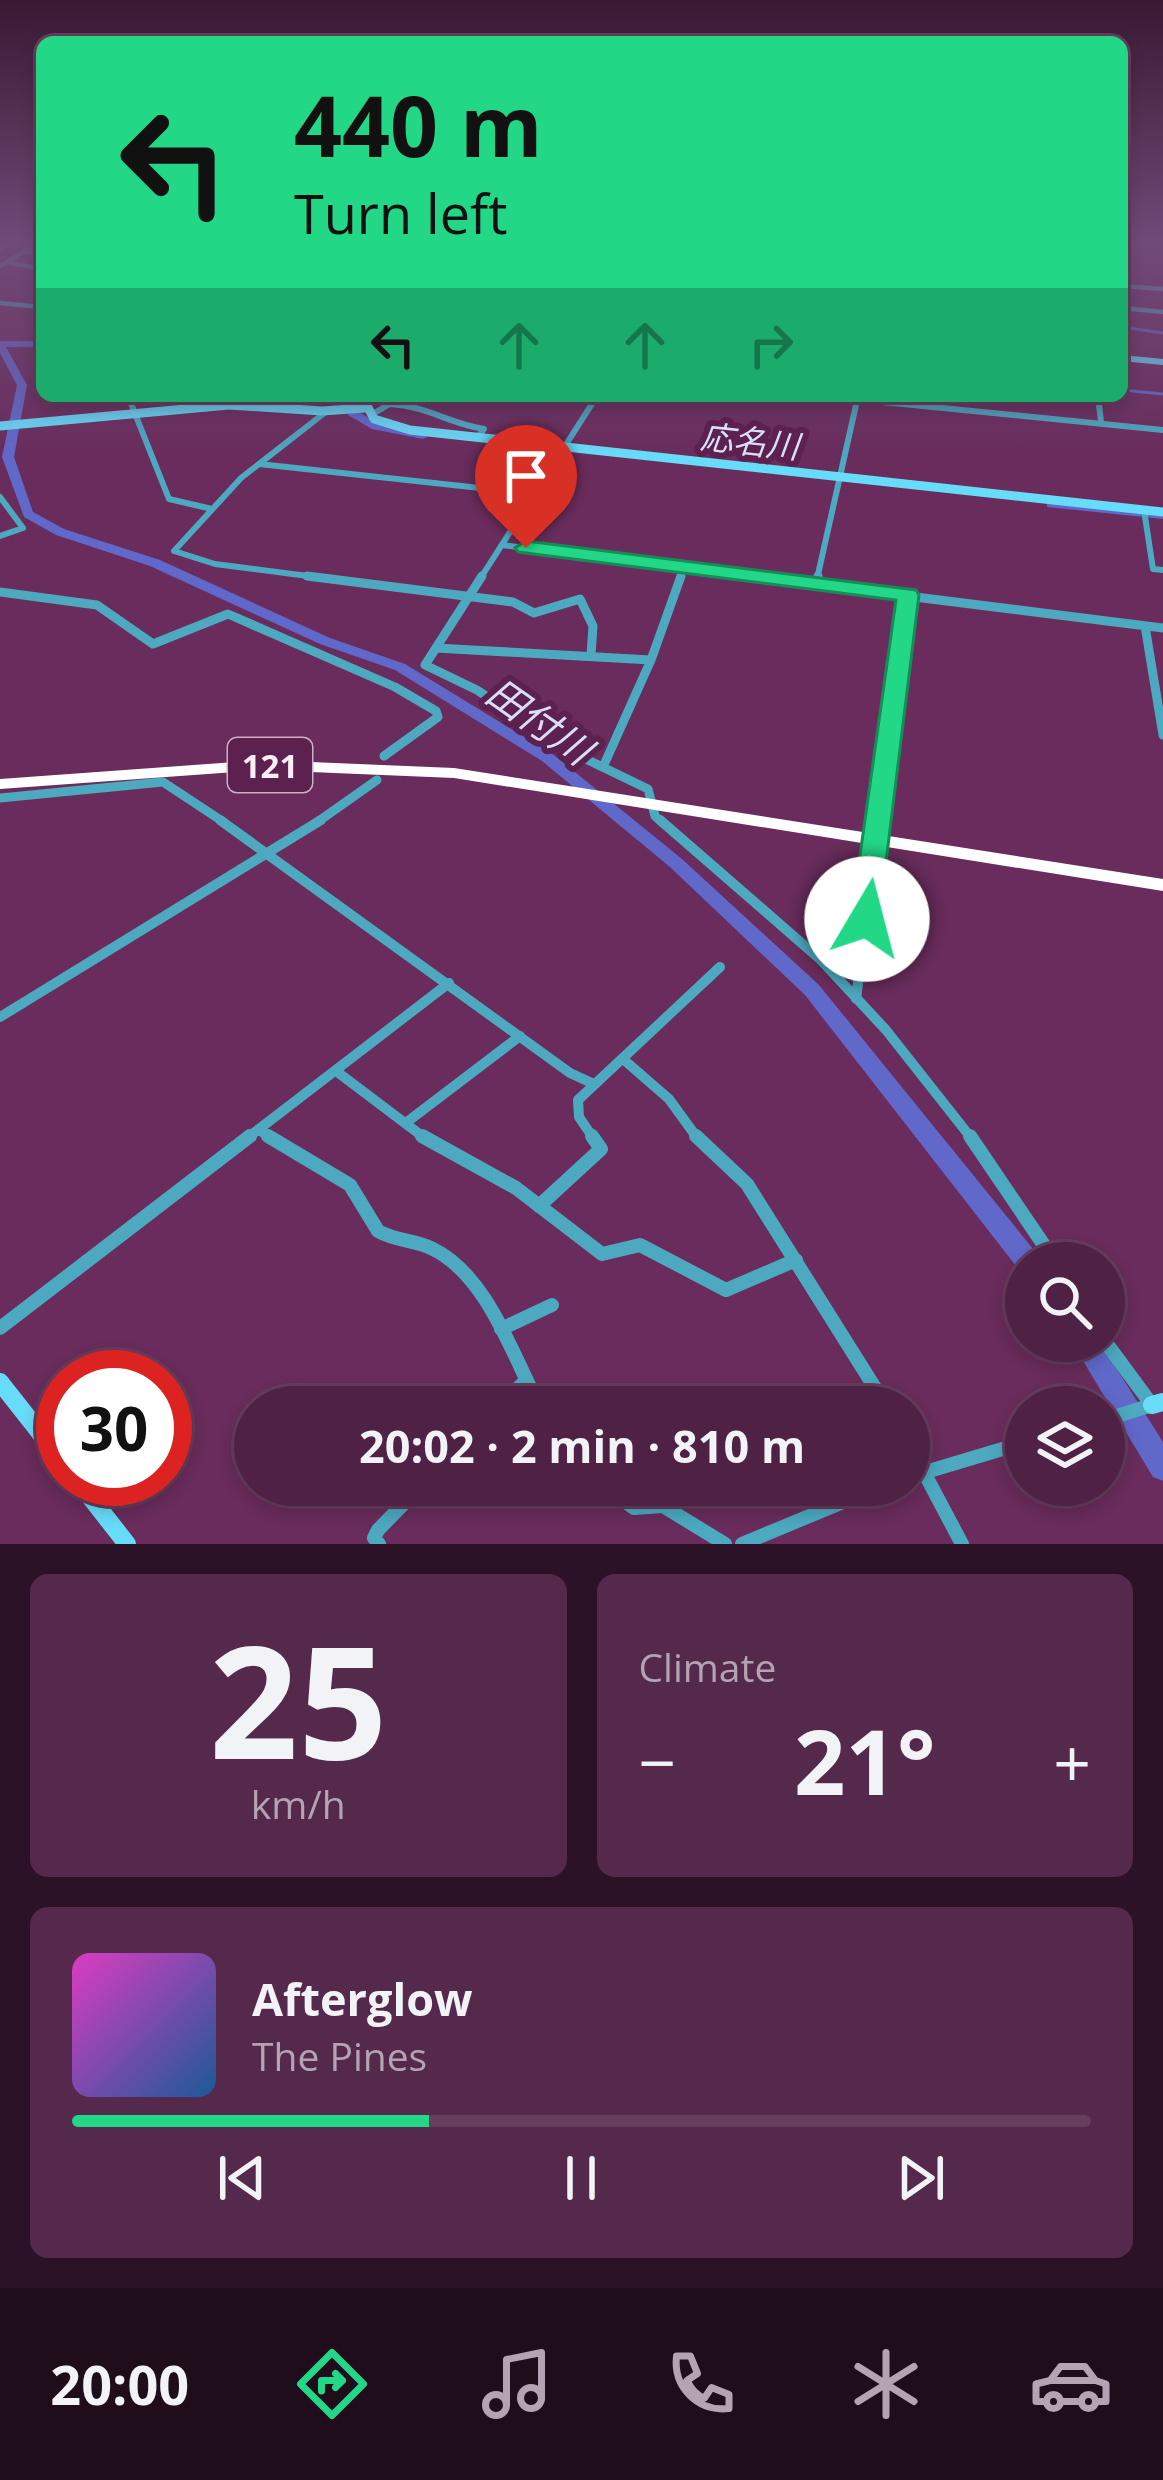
<!DOCTYPE html>
<html lang="en">
<head>
<meta charset="utf-8">
<style>
	body { margin:0; font-family:"Open Sans","Noto Sans JP",sans-serif; background:#55294c; color:#f1f3f6; height:100vh; display:flex; flex-direction:column; font-size:45px; white-space:nowrap }
	* { box-sizing:border-box; margin:0 }
	p { font-size:39px; color:#b3a3b3 }
	.icon { flex:none; width:66px; height:66px; fill:none; stroke:currentColor; stroke-width:2; stroke-linecap:round; stroke-linejoin:round }
	.map { position:relative; height:1544px; overflow:hidden }
	.panel { display:flex; flex-direction:column; gap:30px; padding:30px; background:#2b1226; flex:1 }
	.panel>* { flex:none }
	.banner { position:absolute; left:36px; top:36px; width:1092px; height:366px; border-radius:18px; box-shadow:0 6px 18px #0003,0 0 0 3px #663e5e; background:#22d887; color:#111; overflow:hidden }
	.buttons { position:absolute; left:1005px; top:1242px; display:grid; gap:24px }
	.buttons a { display:grid; place-items:center; width:120px; height:120px; border-radius:50%; background:#4f2145; box-shadow:0 6px 18px #0003,0 0 0 3px #663e5e; font-size:60px }
	.speed { position:absolute; left:36px; top:1350px; display:flex; gap:24px; font-size:60px; font-weight:700; text-align:center }
	.speed>* { display:grid; place-content:center; width:156px; height:156px; border-radius:50%; background:#4f2145; box-shadow:0 6px 18px #0003,0 0 0 3px #663e5e; line-height:1 }
	.speed .limit { border:18px solid #d22; background:#fff; color:#111 }
	.pin { position:absolute; display:grid; place-items:center; width:102px; height:102px; color:#fff; margin:-123px -51px; border-radius:50% 50% 50% 0; rotate:-45deg; box-shadow:0 0 12px #0007 }
	.pin .icon { rotate:45deg }
	.me { position:absolute; width:132px; margin:-66px; rotate:8deg; stroke-linejoin:round; filter:drop-shadow(0 0 9px #0008) }
	.turn { display:flex; align-items:center; gap:42px; height:252px; padding:0 60px; font-size:54px }
	.turn .icon { width:156px; height:156px; stroke-width:2.5 }
	.turn b { display:block; font-size:84px; line-height:102px }
	.lanes { display:flex; align-items:center; height:114px; padding:0 60px; background:#0003; justify-content:center; gap:60px; direction:ltr }
	.lanes .off { opacity:.35 }
	.big { font-size:90px; font-weight:700; line-height:1.1 }
	.panel .tile { flex:1; display:flex; flex-direction:column; justify-content:center; gap:18px; min-width:0; padding:0 42px; border-radius:18px; background:#55294c }
	.panel .dial { align-items:center; gap:0 }
	.dial b { font-size:156px; line-height:1 }
	.song { display:flex; align-items:center; gap:36px }
	.cover { width:144px; height:144px; border-radius:18px; background:linear-gradient(135deg,hsl(310 70% 55%),hsl(210 70% 35%)) }
	.played { height:12px; border-radius:6px; background:linear-gradient(90deg,#22d887 35%,#663e5e 35%) }
	.keys { display:flex; justify-content:space-around; direction:ltr }
	.heat { display:flex; justify-content:space-between; align-items:center; font-size:66px; direction:ltr }
	.panel .tiles { flex:1; display:grid; gap:30px; grid-template-columns:1fr 1fr }
	.tile:last-child { grid-column:span 2 }
	.trip { position:absolute; left:234px; top:1386px; width:696px; height:120px; border-radius:60px; background:#4f2145; box-shadow:0 6px 18px #0003,0 0 0 3px #663e5e; font-weight:700; line-height:120px; text-align:center }
	.tab-bar { display:flex; height:192px; justify-content:space-around; align-items:center; background:#200d1c; color:#b3a3b3 }
	.tab-bar .icon { width:84px; height:84px }
	.tab-bar .active { color:#22d887 }
	.tab-bar b { font-size:54px; color:#f1f3f6 }
	.map>svg:first-child { display:block }
	.lines { fill:none; stroke-linecap:round; stroke-linejoin:round }
	.stream { stroke:#6068c9; stroke-width:3 }
	.river { fill:#6068c9; fill-rule:evenodd }
	.street-far4 { stroke:#4ca9c0; stroke-width:4.5 }
	.street-far3 { stroke:#4ca9c0; stroke-width:6 }
	.street-far2 { stroke:#4ca9c0; stroke-width:9 }
	.street-far1 { stroke:#4ca9c0; stroke-width:10 }
	.street { stroke:#4ca9c0; stroke-width:14 }
	.secondary-far2 { stroke:#67dcf9; stroke-width:6 }
	.secondary-far1 { stroke:#67dcf9; stroke-width:9 }
	.secondary { stroke:#67dcf9; stroke-width:18 }
	.highway { fill:#fff; fill-rule:evenodd }
	.route { fill:#22d887; stroke:#168c58; stroke-width:3 }
	.labels { text-anchor:middle; dominant-baseline:central; stroke-width:12; stroke-linejoin:round; paint-order:stroke }
	.far-water-label { font-size:33px; font-style:italic; fill:#dadff8; stroke:#5d2150 }
	.shield { fill:#5d2150; stroke:#cdb0c6; stroke-width:3 }
	.shield-label { font-size:33px; font-weight:bold; fill:#fdeef8 }
	.water-label { font-size:39px; font-style:italic; fill:#dadff8; stroke:#5d2150 }
</style>
</head>
<body>
<div class="map">
<svg width="1163" height="1544" viewBox="0 0 1163 1544">
	<rect width="100%" height="100%" fill="#692c5c"/>
	<g class="lines">
		<!-- stream -->
		<path class="stream" d="M1122,327L1163,333
			M1122,390L1163,394"/>
		<!-- river -->
		<path class="river" d="M0,341H42V347H6L27,385L14,457L33,512L64,529L160,560L330,638L405,664L554,755L682,859L819,985L1038,1255L1041,1263H1026V1273L1020,1271L805,995L670,867L542,761L395,670L320,644L150,566L56,535L24,517L2,457L17,385L0,353Z
			M342,396H352L357,411L379,424L429,436L423,439L372,429L348,415Z
			M1051,500L1162,512L1163,519L1047,507V501Z
			M1071,1341H1099L1163,1442V1481L1153,1477Z"/>
		<!-- street-far4 -->
		<path class="street-far4" d="M0,249L11,241
			M24,252L42,253
			M7,262L42,269
			M0,266L42,241
			M1122,286L1163,289
			M0,303L42,307
			M1122,308L1163,312"/>
		<!-- street-far3 -->
		<path class="street-far3" d="M128,396L169,499L212,509
			M822,396L1163,430
			M1098,396L1101,422
			M390,404C427,406 450,424 484,429L478,437
			M235,405L243,396
			M327,411L241,478L174,551L215,564L331,579
			M371,415L403,396
			M259,464L535,494
			M0,497L23,528L0,536
			M1144,510L1153,569L1163,570
			M502,545L771,579
			M480,579L597,396
			M680,579L684,567
			M817,579L858,396"/>
		<!-- street-far2 -->
		<path class="street-far2" d="M307,576L513,602L534,613L580,599L593,626L591,655
			M482,576L425,665L477,690L561,747L648,789L655,816L663,823
			M747,576L1163,628
			M816,583L818,576
			M0,592L97,605L153,644L228,614L395,687L436,711L438,717L384,756
			M1145,626L1163,735
			M436,648L651,660
			M603,767L651,660L681,576
			M0,798L163,782L225,823
			M316,823L377,780
			M879,823L908,595"/>
		<!-- street-far1 -->
		<path class="street-far1" d="M220,820L570,1073L594,1084
			M660,820L821,960L886,1030L972,1139
			M856,999L879,820
			M0,1017L321,820
			M623,1059L669,1099L698,1139
			M336,1071L426,1139
			M407,1122L520,1036
			M259,1130L273,1139
			M246,1139L449,983
			M594,1139L579,1117L578,1100L720,967"/>
		<!-- street -->
		<path class="street" d="M268,1136L350,1185L378,1231C395,1241 416,1240 433,1249C488,1276 513,1357 540,1407
			M422,1136L516,1188L602,1254L640,1245L726,1290L796,1260
			M696,1136L747,1184L887,1407
			M970,1136L1056,1263
			M539,1206L601,1149L592,1136
			M0,1328L250,1136
			M501,1329L552,1305
			M1104,1340L1152,1405L1104,1420
			M500,1407L526,1380
			M909,1444L962,1544
			M909,1477L1026,1442
			M602,1485L634,1508L663,1506L725,1544
			M379,1544L374,1538L378,1530L422,1485
			M742,1544L884,1485"/>
		<!-- secondary-far2 -->
		<path class="secondary-far2" d="M1122,358L1163,362"/>
		<!-- secondary-far1 -->
		<path class="secondary-far1" d="M362,396L374,419L410,430L1163,512
			M0,426L229,405L322,411L365,408"/>
		<!-- secondary -->
		<path class="secondary" d="M0,1382L63,1462
			M1152,1405L1163,1402
			M76,1479L127,1544"/>
		<!-- highway -->
		<path class="highway" d="M263,760L454,768L1163,879V891L454,778L263,770L0,789V779Z"/>
	</g>
	<!-- sky -->
	<linearGradient id="sky" x2="0" y2="1"><stop stop-color="#3a1833"/><stop offset="0.53" stop-color="#704b78"/><stop offset="1" stop-color="#704b78" stop-opacity="0"/></linearGradient>
	<rect width="1163" height="457" fill="url(#sky)"/>
	<!-- route -->
	<path class="route" d="M526,541L916,590L919,595L878,927H856L851,919L896,600L518,552L515,548Z"/>
	<g class="labels">
		<!-- far-water labels -->
		<g class="far-water-label">
			<text transform="translate(750 441) rotate(6)">応名川</text>
		</g>
		<!-- shield labels -->
		<rect class="shield" x="228" y="738" width="84" height="54" rx="9"/>
		<g class="shield-label">
			<text x="270" y="765">121</text>
		</g>
		<!-- water labels -->
		<g class="water-label">
			<text transform="translate(540 720) rotate(35)">田付川</text>
		</g>
	</g>
</svg>
<div class="buttons">
<a><svg class="icon" aria-label="search" viewBox="0 0 24 24"><circle cx="10" cy="10" r="6"/><path d="M15 15l6 6"/></svg></a>
<a><svg class="icon" aria-label="layers" viewBox="0 0 24 24"><path d="M12 4l9 5-9 5-9-5zM3 14l9 5 9-5"/></svg></a>
</div>
<div class="speed"><div class="limit">30</div></div>
<div class="pin" style="left:526px;top:548px;background:#d93025"><svg class="icon" aria-label="arrive" viewBox="0 0 24 24"><path d="M6 21V4h12l-3 4 3 4H6"/></svg></div>
<svg class="me" style="left:867px;top:919px" viewBox="-20 -20 40 40"><circle r="19" fill="#fff"/><path d="M0-13L10 11 0 6-10 11z" fill="#22d887"/></svg>
<div class="trip">20:02 · 2 min · 810 m</div>
<div class="banner">
<div class="turn"><svg class="icon" aria-label="left" viewBox="0 0 24 24"><path d="M17 20v-9H6M10 6l-5 5 5 5"/></svg><div><b>440 m</b>Turn left</div></div>
<div class="lanes"><svg class="icon" aria-label="left" viewBox="0 0 24 24"><path d="M17 20v-9H6M10 6l-5 5 5 5"/></svg><svg class="icon off" aria-label="ahead" viewBox="0 0 24 24"><path d="M12 20V5M6 11l6-6 6 6"/></svg><svg class="icon off" aria-label="ahead" viewBox="0 0 24 24"><path d="M12 20V5M6 11l6-6 6 6"/></svg><svg class="icon off" aria-label="right" viewBox="0 0 24 24"><path d="M7 20v-9h11M14 6l5 5-5 5"/></svg></div>
</div>
</div>
<section class="panel">
<div class="tiles">
<div class="tile dial"><b>25</b><p>km/h</p></div>
<div class="tile"><p>Climate</p>
<div class="heat"><a>−</a><b class="big">21°</b><a>+</a></div>
</div>
<div class="tile">
<div class="song"><i class="cover"></i><div><b>Afterglow</b><p>The Pines</p></div></div>
<div class="played"></div>
<div class="keys"><svg class="icon" aria-label="previous" viewBox="0 0 24 24"><path d="M18 5L8 12l10 7zM5 5v14"/></svg><svg class="icon" aria-label="pause" viewBox="0 0 24 24"><path d="M8 5v14M16 5v14"/></svg><svg class="icon" aria-label="next" viewBox="0 0 24 24"><path d="M6 5l10 7-10 7zM19 5v14"/></svg></div>
</div>
</div>
</section>
<nav class="tab-bar">
<b>20:00</b>
<svg class="icon active" aria-label="directions" viewBox="0 0 24 24"><path d="M12 3l9 9-9 9-9-9zM9 14v-3h6M13 9l2 2-2 2"/></svg>
<svg class="icon" aria-label="music" viewBox="0 0 24 24"><path d="M9 18V5l10-2v13"/><circle cx="6" cy="18" r="3"/><circle cx="16" cy="16" r="3"/></svg>
<svg class="icon" aria-label="phone" viewBox="0 0 24 24"><path d="M5 4h4l2 5-3 2q2 4 5 5l2-3 5 2v4C11 20 4 13 5 4z"/></svg>
<svg class="icon" aria-label="climate" viewBox="0 0 24 24"><path d="M12 3v18M4 7l16 10M4 17L20 7"/></svg>
<svg class="icon" aria-label="car" viewBox="0 0 24 24"><path d="M5 17H2v-5l4-1 3-4h7l3 4 3 1v5h-3M9 17h6M6 11h13"/><circle cx="7" cy="17" r="2"/><circle cx="17" cy="17" r="2"/></svg>
</nav>
</body>
</html>
